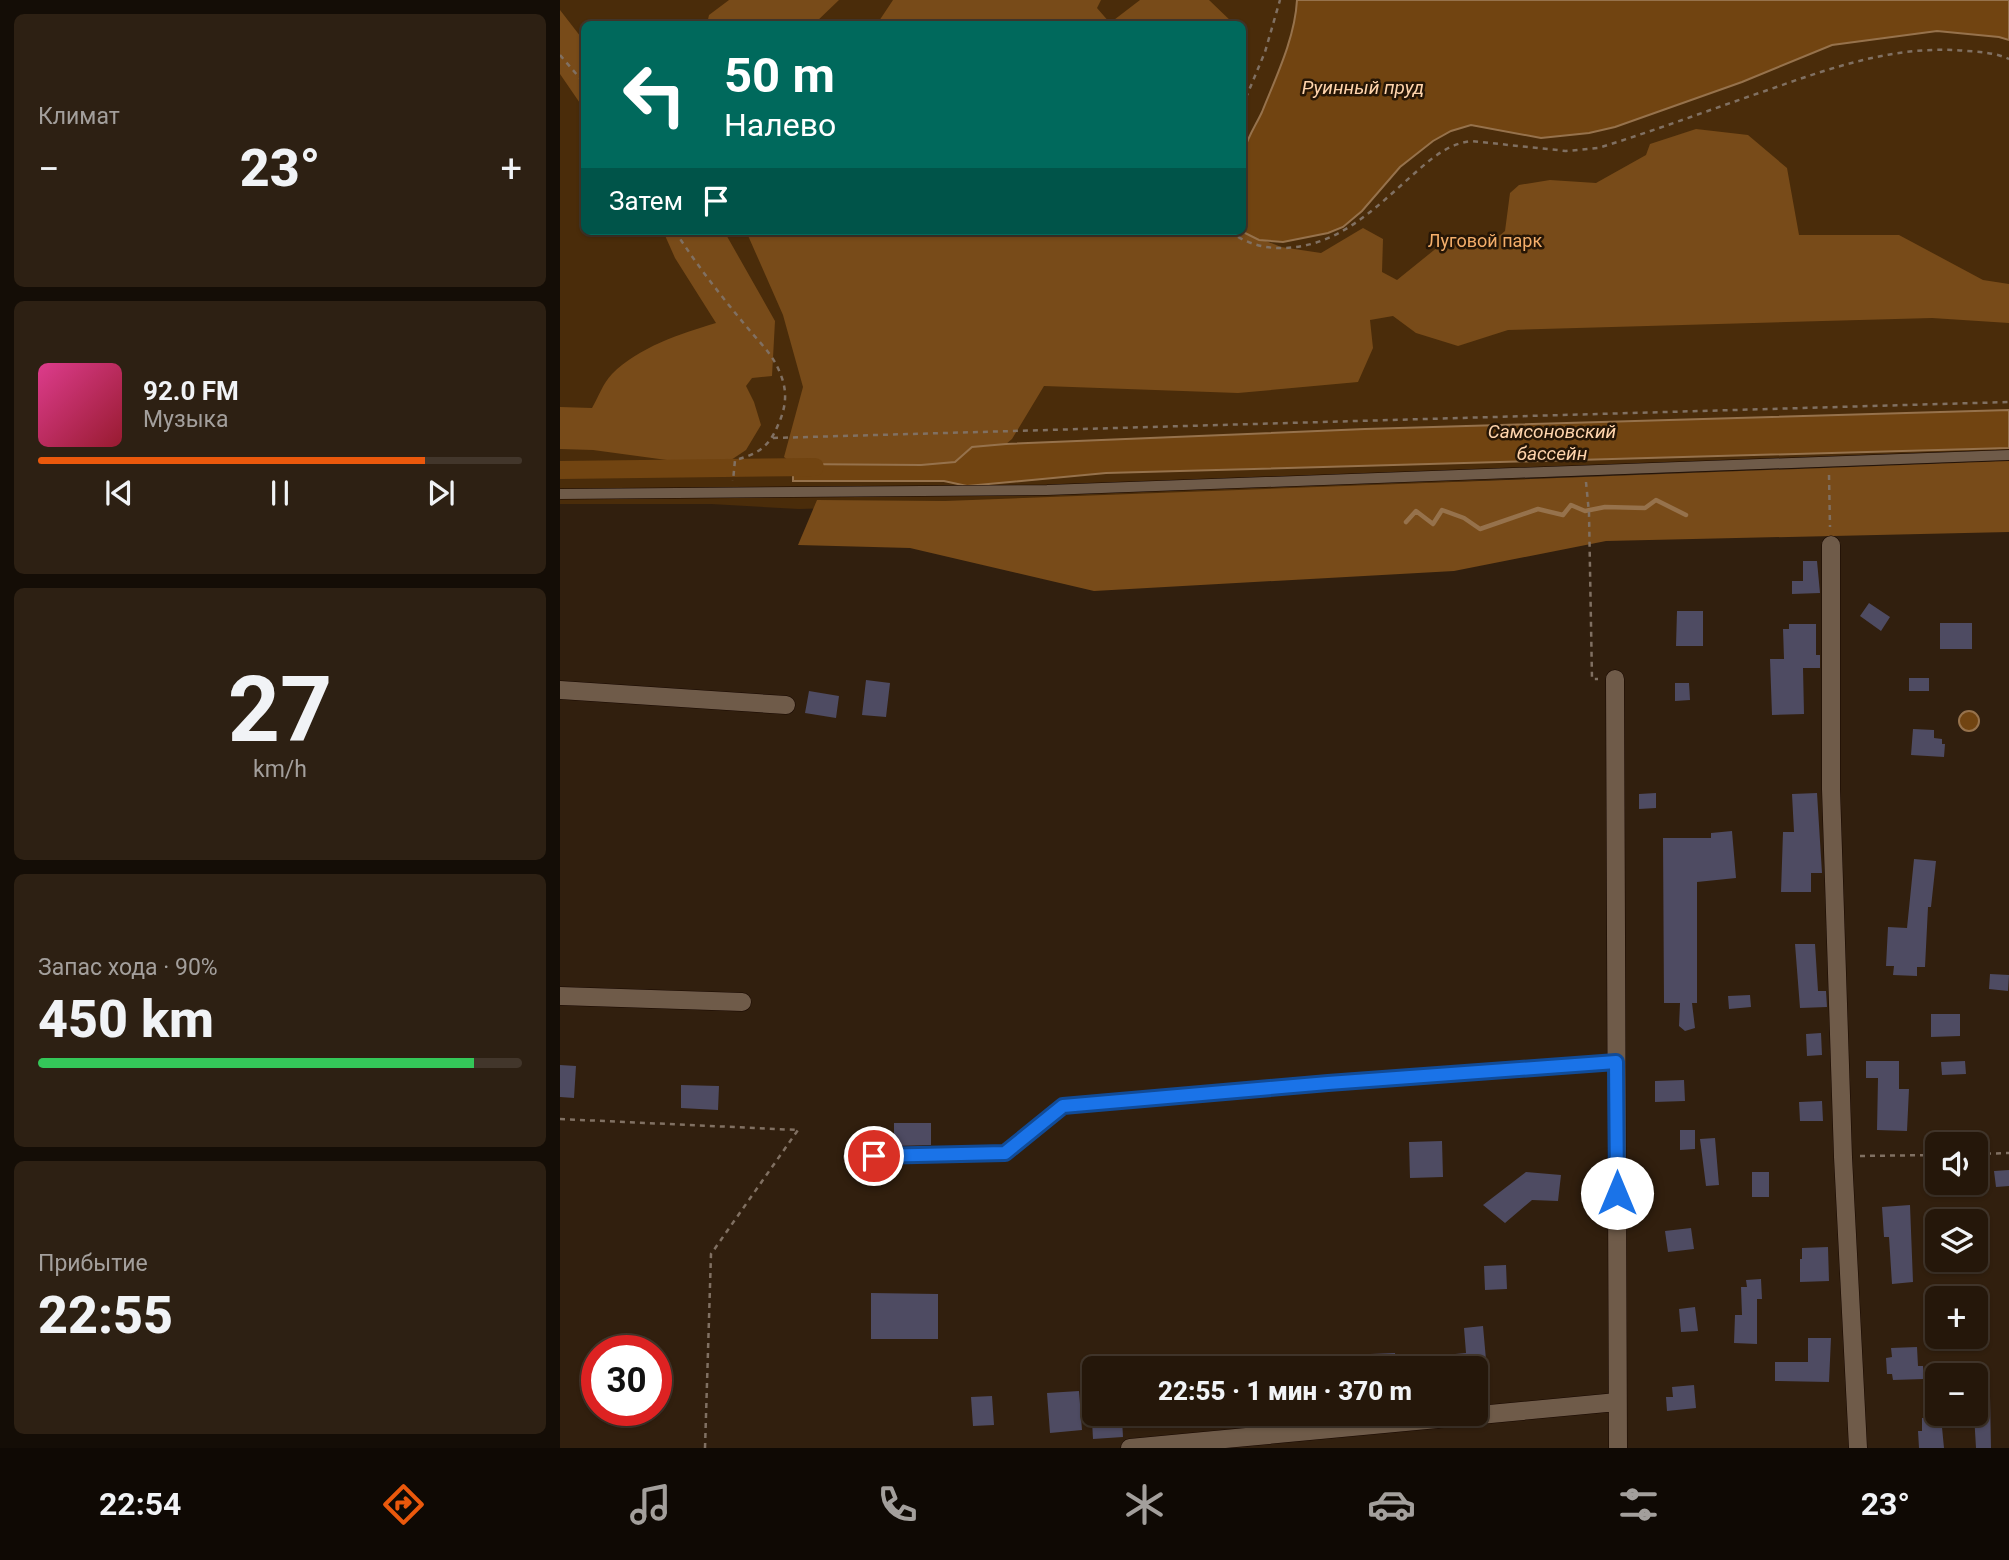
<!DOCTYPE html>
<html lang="ru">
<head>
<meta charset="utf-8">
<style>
	body { margin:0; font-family:Roboto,sans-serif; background:#2d2013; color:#f1f3f6; height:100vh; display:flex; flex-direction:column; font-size:26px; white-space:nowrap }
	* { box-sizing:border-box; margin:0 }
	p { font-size:23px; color:#a39f9c }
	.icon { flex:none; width:38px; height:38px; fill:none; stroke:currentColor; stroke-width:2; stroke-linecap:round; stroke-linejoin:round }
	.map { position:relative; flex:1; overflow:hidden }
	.drawer { display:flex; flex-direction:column; gap:14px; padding:14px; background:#140d06; width:560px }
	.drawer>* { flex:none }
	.top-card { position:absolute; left:21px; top:21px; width:665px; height:214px; border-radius:10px; box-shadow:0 2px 5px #0004,0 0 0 2px #42362b; background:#00695c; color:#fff; overflow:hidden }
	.controls { position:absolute; left:1365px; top:1132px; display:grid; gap:14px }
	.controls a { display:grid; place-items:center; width:63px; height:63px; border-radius:10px; background:#25170a; box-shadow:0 2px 5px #0004,0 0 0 2px #42362b; font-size:35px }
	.speed { position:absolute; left:21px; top:1335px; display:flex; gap:14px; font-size:35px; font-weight:700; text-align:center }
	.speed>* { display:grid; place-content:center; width:91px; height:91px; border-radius:50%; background:#25170a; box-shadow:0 2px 5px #0004,0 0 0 2px #42362b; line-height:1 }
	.speed .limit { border:10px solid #d22; background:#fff; color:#111 }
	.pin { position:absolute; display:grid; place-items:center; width:60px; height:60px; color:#fff; margin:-30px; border:4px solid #fff; border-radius:50%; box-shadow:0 2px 7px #0007 }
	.me { position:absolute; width:77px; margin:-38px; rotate:0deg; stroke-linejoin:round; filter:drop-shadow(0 0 5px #0008) }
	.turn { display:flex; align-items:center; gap:24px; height:147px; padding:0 28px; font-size:32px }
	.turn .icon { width:91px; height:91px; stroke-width:2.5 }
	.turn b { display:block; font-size:49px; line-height:60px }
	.then { display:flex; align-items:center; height:66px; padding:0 28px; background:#0003; gap:14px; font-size:26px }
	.big { font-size:52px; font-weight:800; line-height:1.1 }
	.drawer .widget { flex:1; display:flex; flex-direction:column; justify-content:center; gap:10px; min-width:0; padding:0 24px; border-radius:10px; background:#2d2013 }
	.drawer .dial { align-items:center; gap:0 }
	.dial b { font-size:91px; line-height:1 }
	.song { display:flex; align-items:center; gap:21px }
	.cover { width:84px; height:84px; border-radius:10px; background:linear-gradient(135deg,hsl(330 70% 55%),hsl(350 70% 35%)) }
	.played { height:7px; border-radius:4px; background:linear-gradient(90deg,#ea580c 80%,#42362b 80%) }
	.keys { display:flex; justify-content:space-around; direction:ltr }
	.heat { display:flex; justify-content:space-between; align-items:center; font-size:38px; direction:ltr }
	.charge { height:10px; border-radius:5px; background:linear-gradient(90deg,#34c759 90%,#42362b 0) }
	.trip { position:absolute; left:522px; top:1356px; width:406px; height:70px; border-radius:10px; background:#25170a; box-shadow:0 2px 5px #0004,0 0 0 2px #42362b; font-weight:800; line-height:70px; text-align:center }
	.dock { display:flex; height:112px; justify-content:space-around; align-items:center; background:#0f0904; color:#a39f9c }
	.dock .icon { width:49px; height:49px }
	.dock .on { color:#ea580c }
	.dock b { font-size:32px; color:#f1f3f6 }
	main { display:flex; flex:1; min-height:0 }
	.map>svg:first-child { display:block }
	.green { fill:#4a2c0a; fill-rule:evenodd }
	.forest { fill:#784b19 }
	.water { fill:#714411; stroke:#96724c; stroke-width:2 }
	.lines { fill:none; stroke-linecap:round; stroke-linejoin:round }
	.stream { stroke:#96724c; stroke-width:4.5 }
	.canal { stroke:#714411; stroke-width:18 }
	.building { fill:#4e4b62 }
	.service-casing { stroke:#180800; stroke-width:11 }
	.minor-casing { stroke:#180800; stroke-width:19 }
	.path { stroke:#807062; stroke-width:2.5; stroke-dasharray:5 5; stroke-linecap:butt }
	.service { stroke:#6f5b49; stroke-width:10 }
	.minor { stroke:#6f5b49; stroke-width:18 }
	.route-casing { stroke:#114b97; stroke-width:18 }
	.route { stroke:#1a73e8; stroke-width:12 }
	.labels { text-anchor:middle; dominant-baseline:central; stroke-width:5; stroke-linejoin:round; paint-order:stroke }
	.park-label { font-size:18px; fill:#f4ae6a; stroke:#261606 }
	.water-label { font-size:19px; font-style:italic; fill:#ffd4ac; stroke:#261606 }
</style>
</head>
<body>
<main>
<section class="drawer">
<div class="widget"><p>Климат</p>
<div class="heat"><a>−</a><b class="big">23°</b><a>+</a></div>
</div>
<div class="widget">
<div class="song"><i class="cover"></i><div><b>92.0 FM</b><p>Музыка</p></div></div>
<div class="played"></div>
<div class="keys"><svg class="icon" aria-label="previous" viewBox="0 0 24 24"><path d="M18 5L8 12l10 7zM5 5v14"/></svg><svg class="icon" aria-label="pause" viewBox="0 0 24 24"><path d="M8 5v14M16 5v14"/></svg><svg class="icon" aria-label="next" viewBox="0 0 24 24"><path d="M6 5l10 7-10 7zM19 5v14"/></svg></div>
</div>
<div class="widget dial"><b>27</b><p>km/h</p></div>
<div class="widget"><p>Запас хода · 90%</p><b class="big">450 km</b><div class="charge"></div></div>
<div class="widget"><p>Прибытие</p><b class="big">22:55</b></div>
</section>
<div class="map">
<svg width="1449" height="1448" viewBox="0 0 1449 1448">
	<rect width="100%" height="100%" fill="#311f0e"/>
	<!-- green -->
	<path class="green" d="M0,0H1449V458L1031,475L475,502L239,509L151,504H0ZM24,24H682V231H24Z"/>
	<!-- forest -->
	<path class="forest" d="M169,0H279L254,24H147L149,15Z
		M333,0H541L537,8L550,23L580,0H649L674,24H317Z
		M0,10L24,41V109L0,74Z
		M1136,129L1188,135L1227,168L1239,235H1339L1423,280L1449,284V323L1372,318L948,330L898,346L856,333L833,316L810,320L813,348L798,382L678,393L484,386L452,439L446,444L412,447L395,462L361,465L233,464L224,457L243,387L223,315L186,231H681L721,247L761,253L803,228L823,239L822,272L837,280L889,238C910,240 928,247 945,231L950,193L959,185L990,180L1036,183L1086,155L1090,144Z
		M103,231H164L215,321L212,376L192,378L186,386L194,402L201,425L186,450L171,460L151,466L33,450L0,449V407L32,408C38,398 43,383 52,374C79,347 120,334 156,323L115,258Z
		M1449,461V532L1046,541L894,571L534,591L350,548L238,545L257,500L385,501Z"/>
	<!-- water -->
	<path class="water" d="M737,0H1449V40L1439,37L1377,31L1272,45L1182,82L1055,127L1029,133L981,138L911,125L891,131L873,141L840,167L802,211L783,227L768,233L723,242L699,240L681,231H682C682,210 678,169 684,151C688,136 696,125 702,112C716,77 735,38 737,0Z
		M1449,410V448L546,473L407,486L384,481H233V464L361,465L395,462L412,447L446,444L805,429Z
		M1399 721a10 10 0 1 1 20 0a10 10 0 1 1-20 0Z"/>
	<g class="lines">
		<!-- stream -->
		<path class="stream" d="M846,522L856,511L873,524L882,510L904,518L920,529L978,509L1003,515L1011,505L1025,511L1045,507L1085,508L1096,500L1126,515"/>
		<!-- canal -->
		<path class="canal" d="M0,470L255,467"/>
	</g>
	<!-- building -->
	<path class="building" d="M1243,561H1257L1260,593L1232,594V581H1243Z
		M1309,603L1330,617L1321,631L1300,616Z
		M1117,611H1143V646H1116Z
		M1380,623H1412V649H1380Z
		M1229,624H1256V655H1260V668H1243L1244,714L1212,715L1210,659H1224L1223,629H1229Z
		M1349,678H1369V691H1349Z
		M306,680L330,683L326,717L302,715Z
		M1115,683H1129L1130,700L1115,701Z
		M249,691L279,696L276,718L245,713Z
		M1353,729L1374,730V738L1382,739V744H1385L1384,757L1351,755Z
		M1096,793V808L1079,809V794Z
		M1257,793L1262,873H1251V892H1221L1223,832H1234L1232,794Z
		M1172,831L1176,878L1137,882V1003H1132L1135,1028L1125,1031L1119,1026L1120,1003H1104L1103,838H1151V833Z
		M1354,859L1376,861L1371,907H1368L1365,967H1357V976L1333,975L1334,966H1326L1328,927L1347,928Z
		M1235,944H1255L1258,991H1266L1267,1007L1240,1008Z
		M1430,974L1449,975L1448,991L1429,989Z
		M1190,995L1191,1007L1169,1009L1168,996Z
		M1371,1014H1400V1036L1371,1037Z
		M1261,1033L1262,1055L1247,1056L1246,1034Z
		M1306,1061H1339V1089H1349L1347,1131L1317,1130L1318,1078H1306Z
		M1405,1061L1406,1074L1382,1075L1381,1062Z
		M0,1065L16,1066L14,1098L0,1097Z
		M1124,1080L1125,1101L1095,1102V1081Z
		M121,1085L159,1086L158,1110L121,1108Z
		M1262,1101L1263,1121H1240L1239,1102Z
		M334,1123H371V1145L334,1146Z
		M1120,1130H1135V1149L1120,1150Z
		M1155,1138L1159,1185L1146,1186L1140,1139Z
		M882,1141L883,1177L850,1178L849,1142Z
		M1449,1170V1186L1436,1187L1434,1171Z
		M966,1172L1001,1175L998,1201L972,1200L945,1223L923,1205Z
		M1192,1172H1209V1197H1192Z
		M1350,1205L1353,1282L1332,1284L1329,1237H1324L1322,1207Z
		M1131,1228L1134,1249L1108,1252L1105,1231Z
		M1427,1244L1428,1257H1416V1245Z
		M1268,1247L1269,1281L1240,1282V1259H1242V1248Z
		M946,1265L947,1289L925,1290L924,1266Z
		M1201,1279L1202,1299H1197V1344L1174,1343L1175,1315H1182L1181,1287H1187L1186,1280Z
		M311,1293L378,1294V1339H311Z
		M1135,1307L1138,1331L1121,1332L1119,1309Z
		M923,1326L928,1382L915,1383V1368H896L895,1354L906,1353L904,1328Z
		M1248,1338H1271L1269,1382L1215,1381V1362H1248Z
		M1357,1347L1358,1366H1363L1364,1379L1333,1380L1332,1374H1327L1326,1358L1332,1357L1331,1348Z
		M835,1353L836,1368H786L785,1355Z
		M598,1354V1368H561V1355Z
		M1134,1385L1136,1408L1107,1411L1106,1397H1113L1112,1387Z
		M519,1391L522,1430L490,1433L487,1393Z
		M432,1396L434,1425L413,1426L411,1397Z
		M1430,1396L1431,1448H1416L1414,1414H1416V1397Z
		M1381,1417L1384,1448H1359L1358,1431H1362V1418Z
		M562,1419L563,1437L533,1439L532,1421Z"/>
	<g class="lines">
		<!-- service casing -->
		<g class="service-casing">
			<path id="service" d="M0,494L487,490L1449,455
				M288,1157L445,1153L503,1106L768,1083L1056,1062"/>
		</g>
		<!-- minor casing -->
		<g class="minor-casing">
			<path id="minor" d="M1271,545V789L1283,1157L1298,1448
				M1055,679L1058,1448
				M0,690L226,705
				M0,996L182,1002
				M570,1448L1057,1402"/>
		</g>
		<!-- path -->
		<path class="path" d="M0,55L24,83
			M682,107L705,52L720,0
			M115,231C136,264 161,296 186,326C198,341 213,354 220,373C228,391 226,408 218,425C209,447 198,454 175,460L173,481
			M670,231C683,242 701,248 719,248C777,249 815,208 856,172C872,158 888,144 911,141L1006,151L1038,148C1094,131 1149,110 1205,91C1271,68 1336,44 1407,51C1422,52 1436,53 1449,59
			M213,438L1449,402
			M1269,475L1270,527
			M1026,482L1029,513L1032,679H1038
			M0,1119L238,1130
			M1416,1154L1449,1153
			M1300,1156L1377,1155
			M145,1448L151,1254L238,1130"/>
		<!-- service -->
		<use href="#service" class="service"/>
		<!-- minor -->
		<use href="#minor" class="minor"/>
	</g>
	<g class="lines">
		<!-- route casing -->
		<g class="route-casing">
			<path id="route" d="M314,1156L445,1153L503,1106L768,1083L1056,1062L1057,1193"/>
		</g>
		<!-- route -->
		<use href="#route" class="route"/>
	</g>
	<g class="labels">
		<!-- park labels -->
		<g class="park-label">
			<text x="925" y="240">Луговой парк</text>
		</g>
		<!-- water labels -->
		<g class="water-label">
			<text x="803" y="87">Руинный пруд</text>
			<text x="992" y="431">Самсоновский<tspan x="992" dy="22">бассейн</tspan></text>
		</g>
	</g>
</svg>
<div class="controls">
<a><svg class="icon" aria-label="sound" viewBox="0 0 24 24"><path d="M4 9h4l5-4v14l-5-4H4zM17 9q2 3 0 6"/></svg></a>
<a><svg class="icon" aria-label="layers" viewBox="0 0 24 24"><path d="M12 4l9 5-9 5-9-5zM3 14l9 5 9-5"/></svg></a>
<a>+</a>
<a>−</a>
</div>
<div class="speed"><div class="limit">30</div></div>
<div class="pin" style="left:314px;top:1156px;background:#d93025"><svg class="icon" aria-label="arrive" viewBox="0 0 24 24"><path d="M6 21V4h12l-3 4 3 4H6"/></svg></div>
<svg class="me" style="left:1057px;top:1193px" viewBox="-20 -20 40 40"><circle r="19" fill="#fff"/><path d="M0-13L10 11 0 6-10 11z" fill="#1a73e8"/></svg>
<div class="trip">22:55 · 1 мин · 370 m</div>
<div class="top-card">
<div class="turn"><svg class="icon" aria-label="left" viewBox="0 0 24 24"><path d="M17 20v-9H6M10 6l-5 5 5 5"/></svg><div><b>50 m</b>Налево</div></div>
<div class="then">Затем<svg class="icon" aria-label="arrive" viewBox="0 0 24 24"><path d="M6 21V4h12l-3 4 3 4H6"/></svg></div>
</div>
</div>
</main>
<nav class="dock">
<b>22:54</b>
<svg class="icon on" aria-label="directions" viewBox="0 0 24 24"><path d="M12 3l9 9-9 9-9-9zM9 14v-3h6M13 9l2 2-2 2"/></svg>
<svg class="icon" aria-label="music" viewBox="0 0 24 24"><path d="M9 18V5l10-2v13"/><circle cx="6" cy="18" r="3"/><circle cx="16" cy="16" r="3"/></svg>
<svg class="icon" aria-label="phone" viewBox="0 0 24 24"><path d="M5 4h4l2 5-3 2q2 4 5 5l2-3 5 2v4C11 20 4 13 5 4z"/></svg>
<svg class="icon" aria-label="climate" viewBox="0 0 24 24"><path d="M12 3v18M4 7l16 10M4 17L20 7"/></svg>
<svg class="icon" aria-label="car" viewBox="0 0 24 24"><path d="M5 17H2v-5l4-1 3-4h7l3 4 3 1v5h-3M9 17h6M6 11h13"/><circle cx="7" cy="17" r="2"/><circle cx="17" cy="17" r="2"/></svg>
<svg class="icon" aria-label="filters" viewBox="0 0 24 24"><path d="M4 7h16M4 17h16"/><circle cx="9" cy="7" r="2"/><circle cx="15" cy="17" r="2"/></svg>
<b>23°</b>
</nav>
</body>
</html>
